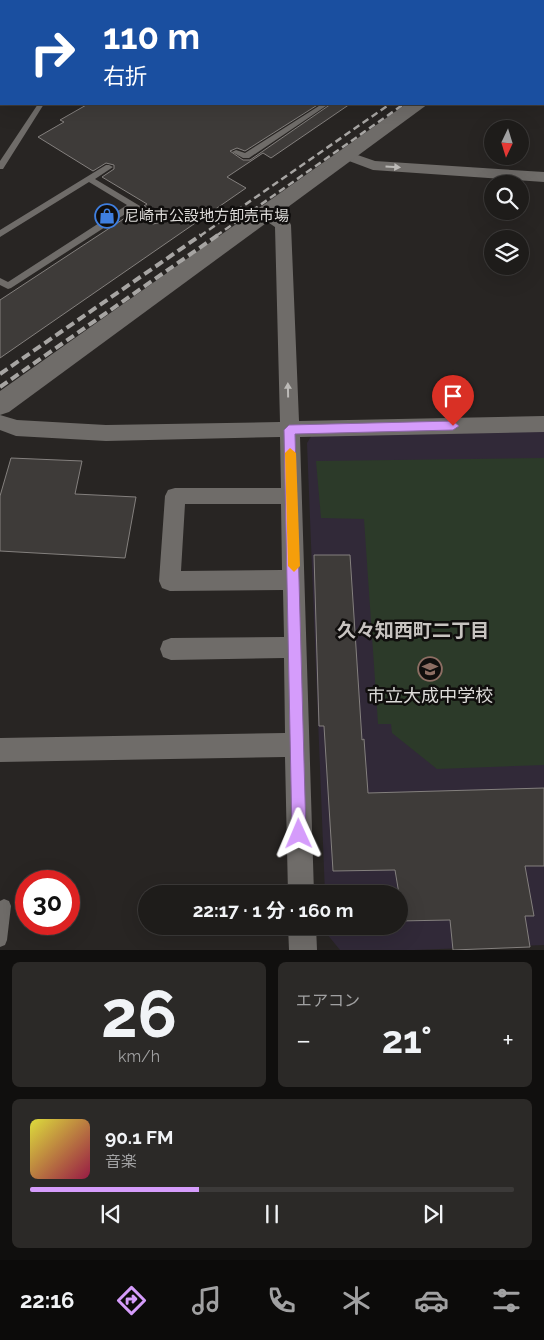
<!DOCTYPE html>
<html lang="ja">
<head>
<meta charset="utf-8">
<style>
	body { margin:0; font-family:Raleway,"Noto Sans JP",sans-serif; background:#2b2927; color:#f1f3f6; height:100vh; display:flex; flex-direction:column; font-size:19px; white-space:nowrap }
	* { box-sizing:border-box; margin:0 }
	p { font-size:16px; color:#a1a1a2 }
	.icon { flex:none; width:28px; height:28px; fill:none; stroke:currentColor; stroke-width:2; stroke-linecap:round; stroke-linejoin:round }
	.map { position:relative; height:950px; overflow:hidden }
	.details { display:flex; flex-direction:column; gap:12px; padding:12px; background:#100f0e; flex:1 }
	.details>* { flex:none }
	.top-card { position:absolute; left:0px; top:0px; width:545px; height:105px; box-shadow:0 5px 20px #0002,0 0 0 1px #3c3a39; background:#1a4fa0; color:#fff; overflow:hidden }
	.needle { width:32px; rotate:184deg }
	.tools { position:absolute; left:484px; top:120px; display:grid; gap:10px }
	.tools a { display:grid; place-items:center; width:45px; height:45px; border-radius:50%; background:#1e1c1a; box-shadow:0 5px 20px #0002,0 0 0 1px #3c3a39; font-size:25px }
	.speed { position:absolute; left:15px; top:870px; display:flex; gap:10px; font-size:25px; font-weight:700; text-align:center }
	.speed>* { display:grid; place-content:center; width:65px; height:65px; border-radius:50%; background:#1e1c1a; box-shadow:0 5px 20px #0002,0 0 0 1px #3c3a39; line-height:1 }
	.speed .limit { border:8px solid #d22; background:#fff; color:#111 }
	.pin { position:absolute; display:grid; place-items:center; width:42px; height:42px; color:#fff; margin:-51px -21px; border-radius:50% 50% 50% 0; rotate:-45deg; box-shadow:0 0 5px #0007 }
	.pin .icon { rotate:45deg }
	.me { position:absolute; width:55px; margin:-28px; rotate:359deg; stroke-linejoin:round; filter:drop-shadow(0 0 4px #0008) }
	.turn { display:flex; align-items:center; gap:18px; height:105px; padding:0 20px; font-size:22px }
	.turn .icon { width:65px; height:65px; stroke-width:2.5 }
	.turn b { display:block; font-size:35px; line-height:42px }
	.big { font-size:38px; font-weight:700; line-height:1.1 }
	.details .card { flex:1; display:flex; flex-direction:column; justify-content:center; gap:8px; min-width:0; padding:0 18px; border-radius:8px; background:#2b2927 }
	.details .dial { align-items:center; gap:0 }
	.dial b { font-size:65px; line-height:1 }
	.song { display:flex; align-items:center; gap:15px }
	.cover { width:60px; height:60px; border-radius:8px; background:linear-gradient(135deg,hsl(60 70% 55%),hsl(340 70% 35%)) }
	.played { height:5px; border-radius:2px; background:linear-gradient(90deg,#d59cfb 35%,#3c3a39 35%) }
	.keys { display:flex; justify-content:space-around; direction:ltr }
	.heat { display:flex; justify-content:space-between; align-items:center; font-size:28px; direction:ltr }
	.details .tiles { flex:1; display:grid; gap:12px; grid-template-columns:1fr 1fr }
	.card:last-child { grid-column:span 2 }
	.trip { position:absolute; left:138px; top:885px; width:270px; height:50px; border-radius:25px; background:#1e1c1a; box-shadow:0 5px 20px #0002,0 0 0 1px #3c3a39; font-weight:700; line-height:50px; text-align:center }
	.tabs { display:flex; height:80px; justify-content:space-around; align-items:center; background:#0c0b0a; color:#a1a1a2 }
	.tabs .icon { width:35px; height:35px }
	.tabs .current { color:#d59cfb }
	.tabs b { font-size:22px; color:#f1f3f6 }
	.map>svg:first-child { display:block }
	.education { fill:#312938 }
	.green { fill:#2c3a29 }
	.building { fill:#3e3b39; stroke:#84807e }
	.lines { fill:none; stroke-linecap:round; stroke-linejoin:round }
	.lane { fill:#6f6c69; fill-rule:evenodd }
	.street { fill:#6f6c69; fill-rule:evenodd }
	.secondary { fill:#6f6c69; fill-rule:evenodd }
	.rail-far1 { stroke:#a7a5a3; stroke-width:2.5; stroke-dasharray:7 4; stroke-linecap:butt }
	.rail { stroke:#a7a5a3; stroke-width:4; stroke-dasharray:9 4.5; stroke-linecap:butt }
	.oneway { fill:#bcbab7 }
	.route { fill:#d59cfb; stroke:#8a65a3 }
	.slow { fill:#f59e0b }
	.labels { text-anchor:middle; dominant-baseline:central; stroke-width:5; stroke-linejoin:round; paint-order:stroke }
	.far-poi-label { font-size:15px; fill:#dddbd9; stroke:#100e0d; text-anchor:start }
	.poi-label { font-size:18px; fill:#dddbd9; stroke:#100e0d }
	.neighbourhood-label { font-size:19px; font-weight:bold; fill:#c7c3c0; stroke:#100e0d }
</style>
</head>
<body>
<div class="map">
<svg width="544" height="950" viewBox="0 0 544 950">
	<rect width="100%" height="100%" fill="#282523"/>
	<!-- education -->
	<path class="education" d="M544,430V945L415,950H340L327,934V926H399V894H325L307,443L312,435Z"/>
	<!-- green -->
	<path class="green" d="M544,458V765L437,769L392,733L391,724H378L364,519L321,518L316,461Z"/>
	<!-- building -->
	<path class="building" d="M88,104H319L245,151L237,148L230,151L243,160H250L331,104H350L271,158L263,153L227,177L246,188L0,358V300L134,212L153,224L162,222L161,216L144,206L147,204L102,177L114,169V165L106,163L93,171L38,137L64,122L60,120Z
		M11,458L82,461L75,494L136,497L125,558L0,551V496Z
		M314,555H350L362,740L364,739L368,793L544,788V866H525L534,916H525L530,947L453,950L450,920L399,921V894L395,870L333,871L324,726H319Z"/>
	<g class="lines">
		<!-- lane -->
		<path class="lane" d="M38,104H44L3,169H0V161Z
			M322,104H329L249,158H243L232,152L236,150L245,153Z
			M106,165H109L113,167L95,179L160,218V222H154L133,209L11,288L8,289L0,285V278L8,282L127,205L89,182L0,237V230Z
			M4,899L9,901L11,906L7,940L5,945L0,947V901Z"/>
		<!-- street -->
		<path class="street" d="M346,151L375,161L544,172V182L373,170L341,158L339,155L341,152Z
			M264,209L289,221L291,225L299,421L544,416V432L300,437L314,894H288L285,757L0,762V738L285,733L284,658L171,660L163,657L160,649L163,641L171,638L284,637L283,590L170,591L162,588L159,581L165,496L168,490L175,488H281L280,437L106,441L16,436L0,430V415L17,420L106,425L280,422L275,227L256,214L258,210ZM185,504H281L282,570L181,571Z
			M288,926H316L317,950H289Z"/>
		<!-- secondary -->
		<path class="secondary" d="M406,104H428L9,412L0,415V391Z"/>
		<!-- rail-far1 -->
		<path class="rail-far1" d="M537,1L539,0
			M200,236L390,104
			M216,236L404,104"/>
		<!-- rail -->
		<path class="rail" d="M0,374L201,235
			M0,387L218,235"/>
	</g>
	<!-- one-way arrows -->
	<defs><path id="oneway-solid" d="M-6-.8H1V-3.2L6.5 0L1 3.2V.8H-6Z" transform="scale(1.25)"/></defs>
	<g class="oneway">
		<use href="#oneway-solid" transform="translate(393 167) rotate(4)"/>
		<use href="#oneway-solid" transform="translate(288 390) rotate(-91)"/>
	</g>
	<!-- route -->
	<path class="route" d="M453,421L459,426L453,430L295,434L306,834L304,839L299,841L294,839L292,834L284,430L289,425Z"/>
	<!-- slow -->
	<path class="slow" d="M290,448L296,453L300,566L294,572L288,566L285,453Z"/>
	<!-- icons -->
	<defs>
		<g id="shop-ring" transform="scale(1.25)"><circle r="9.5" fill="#100e0d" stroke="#3f7fe0" stroke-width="1.5"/><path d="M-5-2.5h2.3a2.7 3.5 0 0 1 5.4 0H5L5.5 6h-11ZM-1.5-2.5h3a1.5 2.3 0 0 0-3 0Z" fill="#3f7fe0"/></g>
		<g id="school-ring" transform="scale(1.25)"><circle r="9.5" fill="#100e0d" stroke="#8d6e63" stroke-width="1.5"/><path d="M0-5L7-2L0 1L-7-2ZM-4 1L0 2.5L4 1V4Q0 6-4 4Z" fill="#8d6e63"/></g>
	</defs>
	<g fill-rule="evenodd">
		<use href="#shop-ring" x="107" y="216"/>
		<use href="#school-ring" x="430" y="669"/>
	</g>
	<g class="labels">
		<!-- far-poi labels -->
		<g class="far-poi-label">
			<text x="124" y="216">尼崎市公設地方卸売市場</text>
		</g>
		<!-- poi labels -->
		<g class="poi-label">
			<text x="430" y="695">市立大成中学校</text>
		</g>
		<!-- neighbourhood labels -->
		<g class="neighbourhood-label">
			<text x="413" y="630">久々知西町二丁目</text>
		</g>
	</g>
</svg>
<div class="tools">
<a><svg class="needle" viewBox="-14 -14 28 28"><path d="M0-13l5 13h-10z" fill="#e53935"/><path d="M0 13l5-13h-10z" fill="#a1a1a2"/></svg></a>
<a><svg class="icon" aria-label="search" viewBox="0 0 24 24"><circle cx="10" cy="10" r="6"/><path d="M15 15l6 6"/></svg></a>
<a><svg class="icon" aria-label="layers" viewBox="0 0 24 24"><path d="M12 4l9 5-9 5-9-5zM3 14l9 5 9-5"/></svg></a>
</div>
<div class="speed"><div class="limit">30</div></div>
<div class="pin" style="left:453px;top:426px;background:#d93025"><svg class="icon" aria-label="arrive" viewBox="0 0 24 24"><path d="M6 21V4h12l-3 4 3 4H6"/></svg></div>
<svg class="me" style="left:299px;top:834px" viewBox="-20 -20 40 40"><path d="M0-17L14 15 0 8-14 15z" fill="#d59cfb" stroke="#fff" stroke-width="4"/></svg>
<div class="trip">22:17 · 1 分 · 160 m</div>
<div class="top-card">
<div class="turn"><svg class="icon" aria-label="right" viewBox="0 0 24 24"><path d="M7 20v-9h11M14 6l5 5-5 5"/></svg><div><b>110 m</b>右折</div></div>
</div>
</div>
<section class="details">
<div class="tiles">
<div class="card dial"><b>26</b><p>km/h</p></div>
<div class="card"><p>エアコン</p>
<div class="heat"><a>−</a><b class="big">21°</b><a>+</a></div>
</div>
<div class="card">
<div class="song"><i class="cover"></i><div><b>90.1 FM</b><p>音楽</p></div></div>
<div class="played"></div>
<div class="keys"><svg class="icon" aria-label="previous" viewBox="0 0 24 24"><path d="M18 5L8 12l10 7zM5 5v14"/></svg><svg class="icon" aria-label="pause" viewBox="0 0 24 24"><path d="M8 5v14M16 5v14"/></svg><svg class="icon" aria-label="next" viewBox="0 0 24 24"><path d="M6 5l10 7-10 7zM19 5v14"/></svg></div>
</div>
</div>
</section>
<nav class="tabs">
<b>22:16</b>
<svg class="icon current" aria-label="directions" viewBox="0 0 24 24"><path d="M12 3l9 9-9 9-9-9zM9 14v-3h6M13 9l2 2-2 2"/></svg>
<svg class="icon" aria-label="music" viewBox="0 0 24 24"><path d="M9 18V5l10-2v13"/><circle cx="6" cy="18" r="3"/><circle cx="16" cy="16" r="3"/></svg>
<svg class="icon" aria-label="phone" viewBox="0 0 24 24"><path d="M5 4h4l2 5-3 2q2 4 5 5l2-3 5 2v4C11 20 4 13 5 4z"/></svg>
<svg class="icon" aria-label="climate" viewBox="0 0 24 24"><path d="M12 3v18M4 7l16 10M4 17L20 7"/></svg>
<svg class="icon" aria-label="car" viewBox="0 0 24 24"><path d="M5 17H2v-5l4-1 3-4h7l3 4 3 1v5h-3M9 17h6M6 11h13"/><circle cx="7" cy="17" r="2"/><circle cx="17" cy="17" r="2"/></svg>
<svg class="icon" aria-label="filters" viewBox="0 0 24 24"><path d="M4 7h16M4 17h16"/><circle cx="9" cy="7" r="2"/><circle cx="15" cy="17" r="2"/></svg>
</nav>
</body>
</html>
